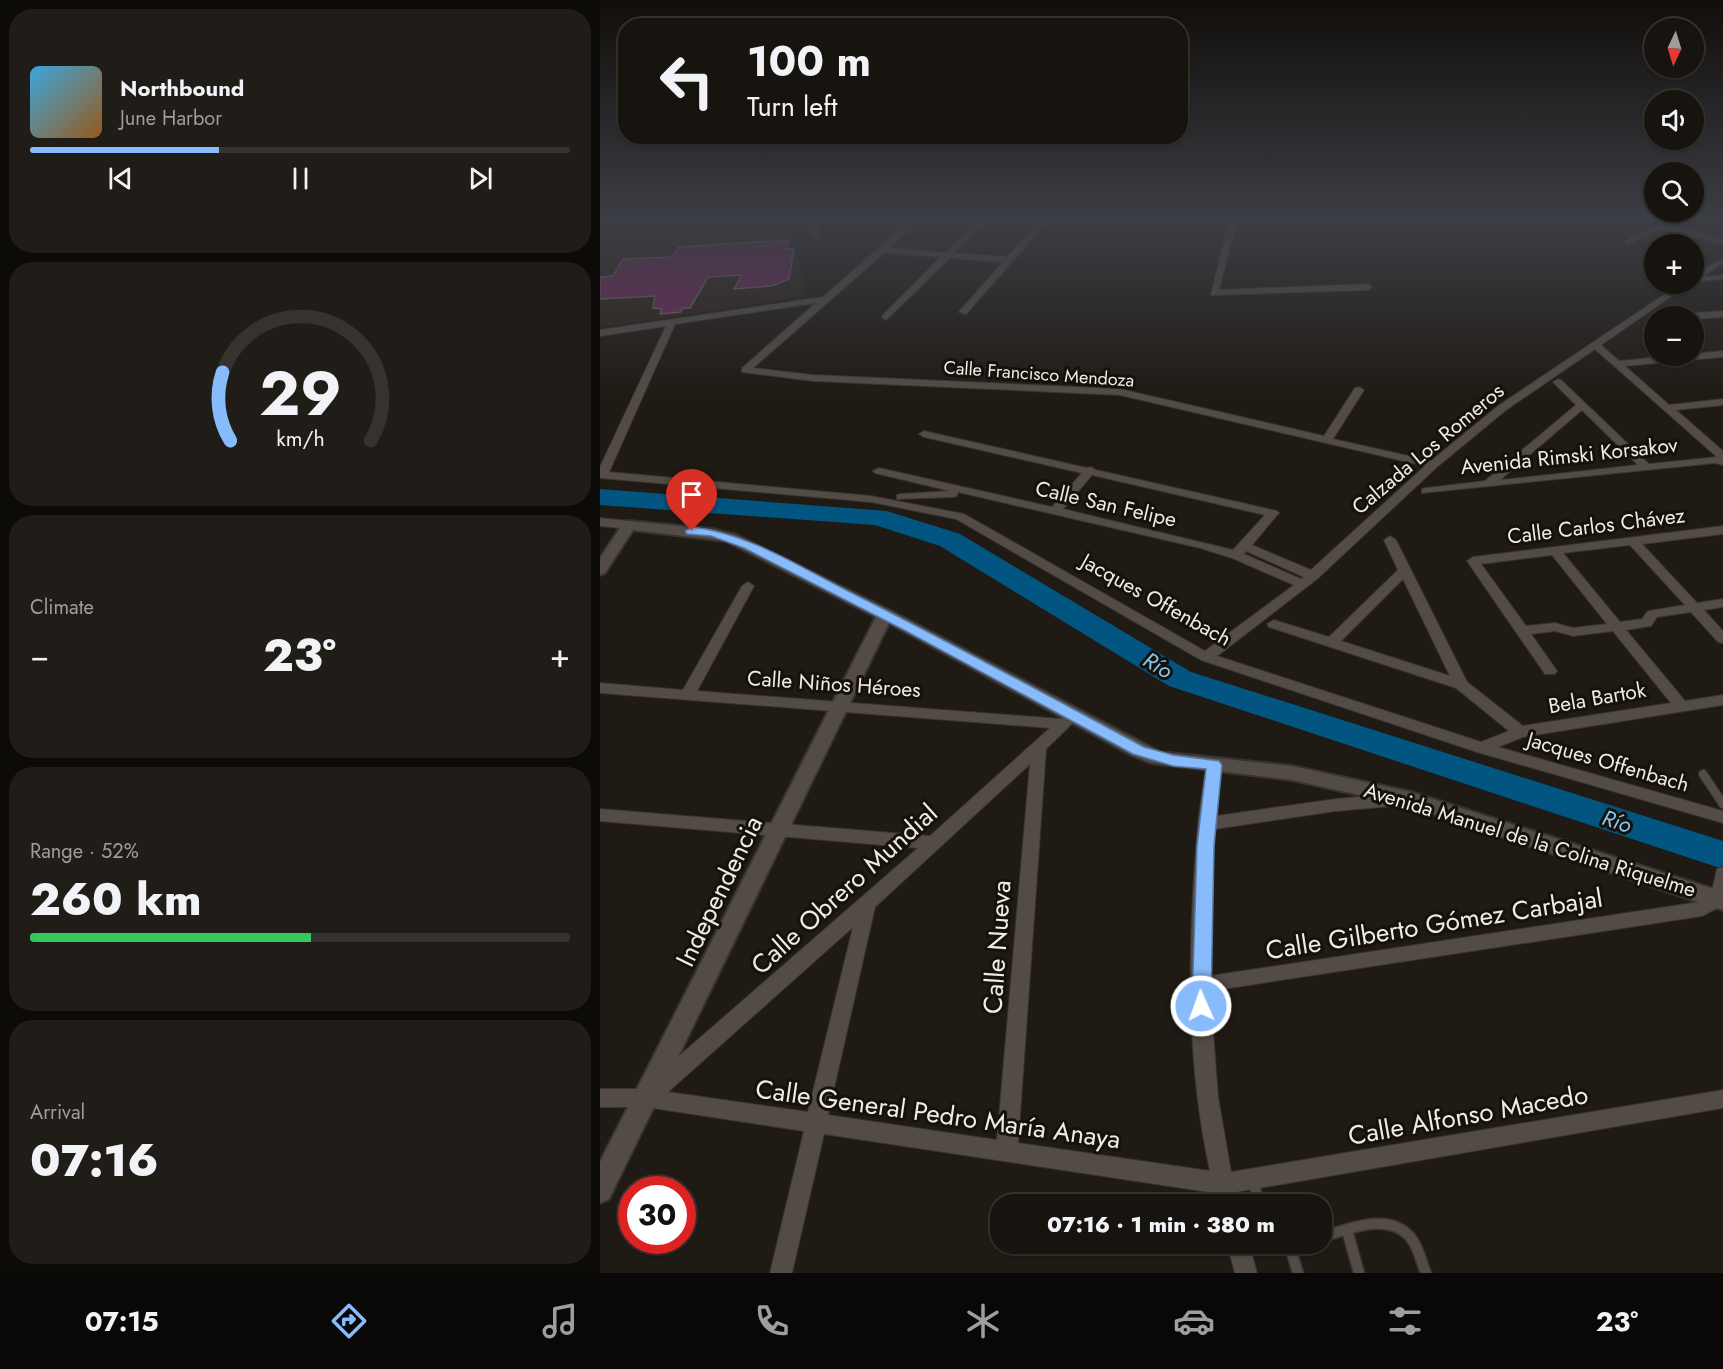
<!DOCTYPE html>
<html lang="en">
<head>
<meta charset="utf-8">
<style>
	body { margin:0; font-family:Jost,sans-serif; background:#201d18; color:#f1f3f6; height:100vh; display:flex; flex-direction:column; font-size:22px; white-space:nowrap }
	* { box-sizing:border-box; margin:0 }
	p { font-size:20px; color:#9e9e9e }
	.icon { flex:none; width:33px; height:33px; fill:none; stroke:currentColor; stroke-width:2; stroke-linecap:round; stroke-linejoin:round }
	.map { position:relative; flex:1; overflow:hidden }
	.panel { display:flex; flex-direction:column; gap:9px; padding:9px; background:#0d0b08; width:600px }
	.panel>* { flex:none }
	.banner { position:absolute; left:18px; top:18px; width:570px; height:126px; border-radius:24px; box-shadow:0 2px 4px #0004,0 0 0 2px #36332f; background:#17140f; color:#f1f3f6; overflow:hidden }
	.needle { width:39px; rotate:184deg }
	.tools { position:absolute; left:1044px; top:18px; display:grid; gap:12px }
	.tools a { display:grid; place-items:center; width:60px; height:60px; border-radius:50%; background:#17140f; box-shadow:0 2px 4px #0004,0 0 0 2px #36332f; font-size:30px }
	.speed { position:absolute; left:18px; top:1176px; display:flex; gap:12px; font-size:30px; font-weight:700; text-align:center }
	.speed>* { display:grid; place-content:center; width:78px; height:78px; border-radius:50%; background:#17140f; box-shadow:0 2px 4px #0004,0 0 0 2px #36332f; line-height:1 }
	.speed .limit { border:9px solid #d22; background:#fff; color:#111 }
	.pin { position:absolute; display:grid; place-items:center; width:51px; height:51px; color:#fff; margin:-62px -26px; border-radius:50% 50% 50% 0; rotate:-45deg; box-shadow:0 0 6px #0007 }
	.pin .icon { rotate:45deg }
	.me { position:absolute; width:66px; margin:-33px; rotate:358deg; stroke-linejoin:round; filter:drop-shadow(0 0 4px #0008) }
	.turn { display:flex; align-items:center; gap:21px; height:126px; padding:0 30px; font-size:27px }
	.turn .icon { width:78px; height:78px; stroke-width:2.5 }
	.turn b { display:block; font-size:42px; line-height:51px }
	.big { font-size:45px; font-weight:800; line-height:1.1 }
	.panel .widget { flex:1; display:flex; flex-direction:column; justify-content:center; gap:9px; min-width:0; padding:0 21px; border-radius:24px; background:#201d18 }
	.panel .dial { align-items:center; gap:0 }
	.dial svg { height:156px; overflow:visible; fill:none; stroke:#36332f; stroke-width:7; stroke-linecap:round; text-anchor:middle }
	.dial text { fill:#f1f3f6; stroke:none }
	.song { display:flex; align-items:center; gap:18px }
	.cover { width:72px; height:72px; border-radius:9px; background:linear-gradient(135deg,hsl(200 70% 55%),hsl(30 70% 35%)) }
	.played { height:6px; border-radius:3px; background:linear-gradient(90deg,#87bbfb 35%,#36332f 35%) }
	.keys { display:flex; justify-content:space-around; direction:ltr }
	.heat { display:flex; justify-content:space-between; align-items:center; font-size:33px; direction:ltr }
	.charge { height:9px; border-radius:4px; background:linear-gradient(90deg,#34c759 52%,#36332f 0) }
	.trip { position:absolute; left:390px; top:1194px; width:342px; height:60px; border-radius:24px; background:#17140f; box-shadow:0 2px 4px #0004,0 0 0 2px #36332f; font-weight:800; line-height:60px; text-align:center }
	.dock { display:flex; height:96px; justify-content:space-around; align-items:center; background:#090806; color:#9e9e9e }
	.dock .icon { width:42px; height:42px }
	.dock .on { color:#87bbfb }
	.dock b { font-size:27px; color:#f1f3f6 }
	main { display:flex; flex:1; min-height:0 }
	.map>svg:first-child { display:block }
	.built { fill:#2c2218 }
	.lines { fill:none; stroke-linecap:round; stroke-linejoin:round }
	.river { fill:#015580; fill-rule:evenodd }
	.building { fill:#72275d; stroke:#6e656a; stroke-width:1.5 }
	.service-far2-casing { stroke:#373330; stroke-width:7 }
	.service-far1-casing { stroke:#373330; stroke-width:10 }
	.service-casing { stroke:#373330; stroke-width:13 }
	.minor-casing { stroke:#373330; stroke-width:2 }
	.tertiary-casing { stroke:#373330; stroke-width:4 }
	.service-far2 { stroke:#534c46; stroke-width:4.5 }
	.service-far1 { stroke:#534c46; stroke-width:8 }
	.service { stroke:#534c46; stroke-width:10 }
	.minor { fill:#534c46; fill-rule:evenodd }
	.tertiary { fill:#534c46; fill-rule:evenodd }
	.route { fill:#87bbfb; stroke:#587aa3; stroke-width:1.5 }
	.labels { text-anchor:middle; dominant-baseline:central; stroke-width:6; stroke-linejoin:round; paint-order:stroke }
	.far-street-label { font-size:18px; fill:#efebe7; stroke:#16110b }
	.street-label { font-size:21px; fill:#efebe7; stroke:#16110b }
	.water-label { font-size:22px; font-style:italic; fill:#87c7f4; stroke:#16110b }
	.near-street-label { font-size:26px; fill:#efebe7; stroke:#16110b }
</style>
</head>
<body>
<main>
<section class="panel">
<div class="widget">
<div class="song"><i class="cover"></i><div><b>Northbound</b><p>June Harbor</p></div></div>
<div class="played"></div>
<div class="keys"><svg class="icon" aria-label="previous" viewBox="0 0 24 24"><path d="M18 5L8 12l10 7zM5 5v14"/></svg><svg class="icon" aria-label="pause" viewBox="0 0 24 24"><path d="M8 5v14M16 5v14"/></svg><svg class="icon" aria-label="next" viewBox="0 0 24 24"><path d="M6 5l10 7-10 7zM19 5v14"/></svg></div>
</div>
<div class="widget dial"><svg viewBox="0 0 100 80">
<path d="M14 69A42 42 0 1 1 86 69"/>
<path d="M14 69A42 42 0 0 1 10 34" stroke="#87bbfb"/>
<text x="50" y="56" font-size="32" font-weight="700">29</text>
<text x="50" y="72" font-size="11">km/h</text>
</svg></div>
<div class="widget"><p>Climate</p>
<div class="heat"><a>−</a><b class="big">23°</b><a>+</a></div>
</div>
<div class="widget"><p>Range · 52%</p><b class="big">260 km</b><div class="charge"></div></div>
<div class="widget"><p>Arrival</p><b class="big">07:16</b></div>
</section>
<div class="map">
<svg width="1123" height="1273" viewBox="0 0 1123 1273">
	<rect width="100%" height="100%" fill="#1f1a14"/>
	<!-- built -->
	<path class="built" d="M0,220H187L203,275V297L0,328Z"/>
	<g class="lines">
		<!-- river -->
		<path class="river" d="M0,489L287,511L360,534L591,672L1123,841V869L569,686L340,546L275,525L0,505Z"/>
	</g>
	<!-- building -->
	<path class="building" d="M190,240L185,249H194L189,279L172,286L134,289L142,275L108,277L90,308H82L81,312L60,314L62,309L53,308L55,296L0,299V277L13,276L23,259L72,257L78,247Z"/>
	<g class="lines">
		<!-- service-far2 casing -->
		<g class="service-far2-casing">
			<path id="service-far2" d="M1028,242L1059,227L1087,231L1123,242"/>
		</g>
		<!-- service-far1 casing -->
		<g class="service-far1-casing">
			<path id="service-far1" d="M1103,774L1123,804"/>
		</g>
		<!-- service casing -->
		<g class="service-casing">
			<path id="service" d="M654,1181L658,1204
				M747,1230L759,1273
				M722,1237C749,1229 789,1211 811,1238C819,1248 821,1262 826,1273
				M685,1244L690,1247L698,1273
				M690,1247L701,1244"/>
		</g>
		<!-- minor casing -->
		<g class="minor-casing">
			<path id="minor" d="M208,220H216L219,239L212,237Z
				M311,220H320L289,248L346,253L379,220H387L354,253L407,257L441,220H449L366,314L359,312L403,262L350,258L286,320L282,317L283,315L341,257L284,253L153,368L213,375L520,389L724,436L755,388L759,387L764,390L733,439L831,461L898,406L1080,284H1089L1001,345L1019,361L1123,351V357L1025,366L1069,405L1123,399V405L1076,410L1123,451V465L1115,463L822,493V489L826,488L885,481L976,405L953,382L958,379L961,380L1049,464L1117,457L995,349L906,410L837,467L717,579L617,656L881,742L909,731L856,688L669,627L667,624L674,620L729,637L798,570L784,540L790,536L796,540L867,682L923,726L1071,703L1013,631L973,636L955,631L931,634L957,671L955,674H945L867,561L873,557L1123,526V534L1042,544L1097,603L1123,599V607L1104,610L1123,631V643L1118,642L1091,612L1057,617L1051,626L1026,630L1085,701L1123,695V705L923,737L898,747L1123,811V823L877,752L601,660L356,519L271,502L0,478V467L66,326L0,336V330L223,297ZM216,303L142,368V372L213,381L520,395L825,466L711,570L652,545L677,515L679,513L677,511L496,470L491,467L487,468L324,431L319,434L324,437L482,473L452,507L279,468L273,471L275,473L350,491L301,494L297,495V499L353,497L357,496L358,492L600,548L632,558L694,585L605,651L364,514L271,496L9,472L75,324ZM982,410L1038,465L900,480ZM492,475L665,515L633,550L463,509ZM1030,545L1085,605L1048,611L1042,619L1020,622L963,553ZM646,551L704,577L701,579L644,554ZM952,555L1007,624L973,628L955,623L926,626L881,564ZM803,579L850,676L741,641Z
				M629,220H637L619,290L768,284L772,287L768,290L611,295Z
				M1123,258V263L1102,277L1123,275V279L1094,282V275Z
				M1123,311V317L1094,319V316H1089L1093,313Z
				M0,518L29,521L35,525L29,529L0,526Z
				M148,582L154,586L97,691L461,719L474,710L479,711L481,715L446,749L418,1143L610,1171C585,1058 588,938 598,824C600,805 604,784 606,765L609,761H619L622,765L616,816L736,799L804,793L810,795L812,799L810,803L804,805L736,811L615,829L610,929V976L1099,902L1111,895L1117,869L1123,867V905L1102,916L610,991L618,1097L631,1172L1123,1090V1108L636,1192L639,1204H617L615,1193L224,1134L192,1273H170L204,1131L46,1107H0V1089H45L47,1084L318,848L0,821V809L330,836L450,728L0,693V683L83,690L142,586ZM430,764L397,1140L228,1115L275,907ZM253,927L208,1112L68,1092Z
				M627,1244H649L657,1273H635Z"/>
		</g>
		<!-- tertiary casing -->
		<g class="tertiary-casing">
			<path id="tertiary" d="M29,521L112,529L136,535L291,611L560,752L692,766L811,792L1123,892V910L809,806L692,780L551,763L531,755L289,623L9,1199L0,1203V1162L276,617L126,541L33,530L5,573L0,575V558L24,522Z"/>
		</g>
		<!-- service-far2 -->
		<use href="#service-far2" class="service-far2"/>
		<!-- service-far1 -->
		<use href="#service-far1" class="service-far1"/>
		<!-- service -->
		<use href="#service" class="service"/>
		<!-- minor -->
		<use href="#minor" class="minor"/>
		<!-- tertiary -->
		<use href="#tertiary" class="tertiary"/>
	</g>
	<!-- sky -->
	<linearGradient id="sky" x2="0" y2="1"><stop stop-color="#110e0b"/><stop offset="0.55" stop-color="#3c3e45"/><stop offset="1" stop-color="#3c3e45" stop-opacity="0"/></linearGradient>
	<rect width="1123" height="398" fill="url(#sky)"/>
	<!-- route -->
	<path class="route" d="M92,527C147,533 197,565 246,590C346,640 445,694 544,747L573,755L619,761L622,765L614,846L611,1006L608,1012L601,1015L595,1012L592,1006L597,846L606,769L573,766L533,754L304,630L144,548L111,536L87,534L85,531Z"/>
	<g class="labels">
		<!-- far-street labels -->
		<g class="far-street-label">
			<text transform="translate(439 374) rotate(4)">Calle Francisco Mendoza</text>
		</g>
		<!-- street labels -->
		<g class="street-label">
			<text transform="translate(828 449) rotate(-40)">Calzada Los Romeros</text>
			<text transform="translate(969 456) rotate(-6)">Avenida Rimski Korsakov</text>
			<text transform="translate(506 504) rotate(13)">Calle San Felipe</text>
			<text transform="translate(996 526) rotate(-7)">Calle Carlos Chávez</text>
			<text transform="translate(556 600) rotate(29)">Jacques Offenbach</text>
			<text transform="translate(234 684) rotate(4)">Calle Niños Héroes</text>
			<text transform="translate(997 698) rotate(-10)">Bela Bartok</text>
			<text transform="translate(1008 762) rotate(16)">Jacques Offenbach</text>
			<text transform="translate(930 840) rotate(17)">Avenida Manuel de la Colina Riquelme</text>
		</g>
		<!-- water labels -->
		<g class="water-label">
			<text transform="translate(558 665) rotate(31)">Río</text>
			<text transform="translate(1017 821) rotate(18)">Río</text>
		</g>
		<!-- near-street labels -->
		<g class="near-street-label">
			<text transform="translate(244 889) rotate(-42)">Calle Obrero Mundial</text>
			<text transform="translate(119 891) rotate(-64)">Independencia</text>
			<text transform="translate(834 924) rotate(-9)">Calle Gilberto Gómez Carbajal</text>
			<text transform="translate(397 947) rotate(-86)">Calle Nueva</text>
			<text transform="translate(338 1114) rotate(8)">Calle General Pedro María Anaya</text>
			<text transform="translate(868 1115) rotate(-10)">Calle Alfonso Macedo</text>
		</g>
	</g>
</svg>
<div class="tools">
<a><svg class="needle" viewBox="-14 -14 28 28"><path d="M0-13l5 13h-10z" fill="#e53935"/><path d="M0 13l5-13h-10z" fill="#9e9e9e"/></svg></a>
<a><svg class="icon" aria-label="sound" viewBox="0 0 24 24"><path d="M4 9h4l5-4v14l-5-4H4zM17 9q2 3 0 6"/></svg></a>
<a><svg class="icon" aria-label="search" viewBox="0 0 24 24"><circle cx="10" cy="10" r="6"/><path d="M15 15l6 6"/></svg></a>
<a>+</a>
<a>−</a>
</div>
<div class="speed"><div class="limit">30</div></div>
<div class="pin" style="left:92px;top:531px;background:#d93025"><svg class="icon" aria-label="arrive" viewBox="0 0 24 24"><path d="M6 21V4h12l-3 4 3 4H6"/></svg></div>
<svg class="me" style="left:601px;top:1006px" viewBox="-20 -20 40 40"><circle r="17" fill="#87bbfb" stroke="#fff" stroke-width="3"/><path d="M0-11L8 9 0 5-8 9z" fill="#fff"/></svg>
<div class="trip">07:16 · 1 min · 380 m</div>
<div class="banner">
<div class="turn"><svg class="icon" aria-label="left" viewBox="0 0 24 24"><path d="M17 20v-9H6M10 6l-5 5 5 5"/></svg><div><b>100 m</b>Turn left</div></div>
</div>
</div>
</main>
<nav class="dock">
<b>07:15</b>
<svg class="icon on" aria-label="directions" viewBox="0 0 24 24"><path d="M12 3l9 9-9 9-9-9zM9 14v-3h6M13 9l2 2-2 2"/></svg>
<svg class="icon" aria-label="music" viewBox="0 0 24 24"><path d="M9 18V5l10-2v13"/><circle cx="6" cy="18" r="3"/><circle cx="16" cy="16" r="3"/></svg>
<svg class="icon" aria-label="phone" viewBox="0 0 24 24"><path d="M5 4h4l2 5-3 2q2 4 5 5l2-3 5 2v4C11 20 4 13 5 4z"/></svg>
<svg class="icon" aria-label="climate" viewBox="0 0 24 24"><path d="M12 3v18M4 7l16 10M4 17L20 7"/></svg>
<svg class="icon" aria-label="car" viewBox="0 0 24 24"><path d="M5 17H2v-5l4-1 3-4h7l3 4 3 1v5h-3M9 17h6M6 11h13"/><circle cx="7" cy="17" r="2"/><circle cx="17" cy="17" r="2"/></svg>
<svg class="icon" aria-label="filters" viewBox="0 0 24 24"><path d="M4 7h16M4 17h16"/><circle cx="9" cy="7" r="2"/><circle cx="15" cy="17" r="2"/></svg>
<b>23°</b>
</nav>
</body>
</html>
